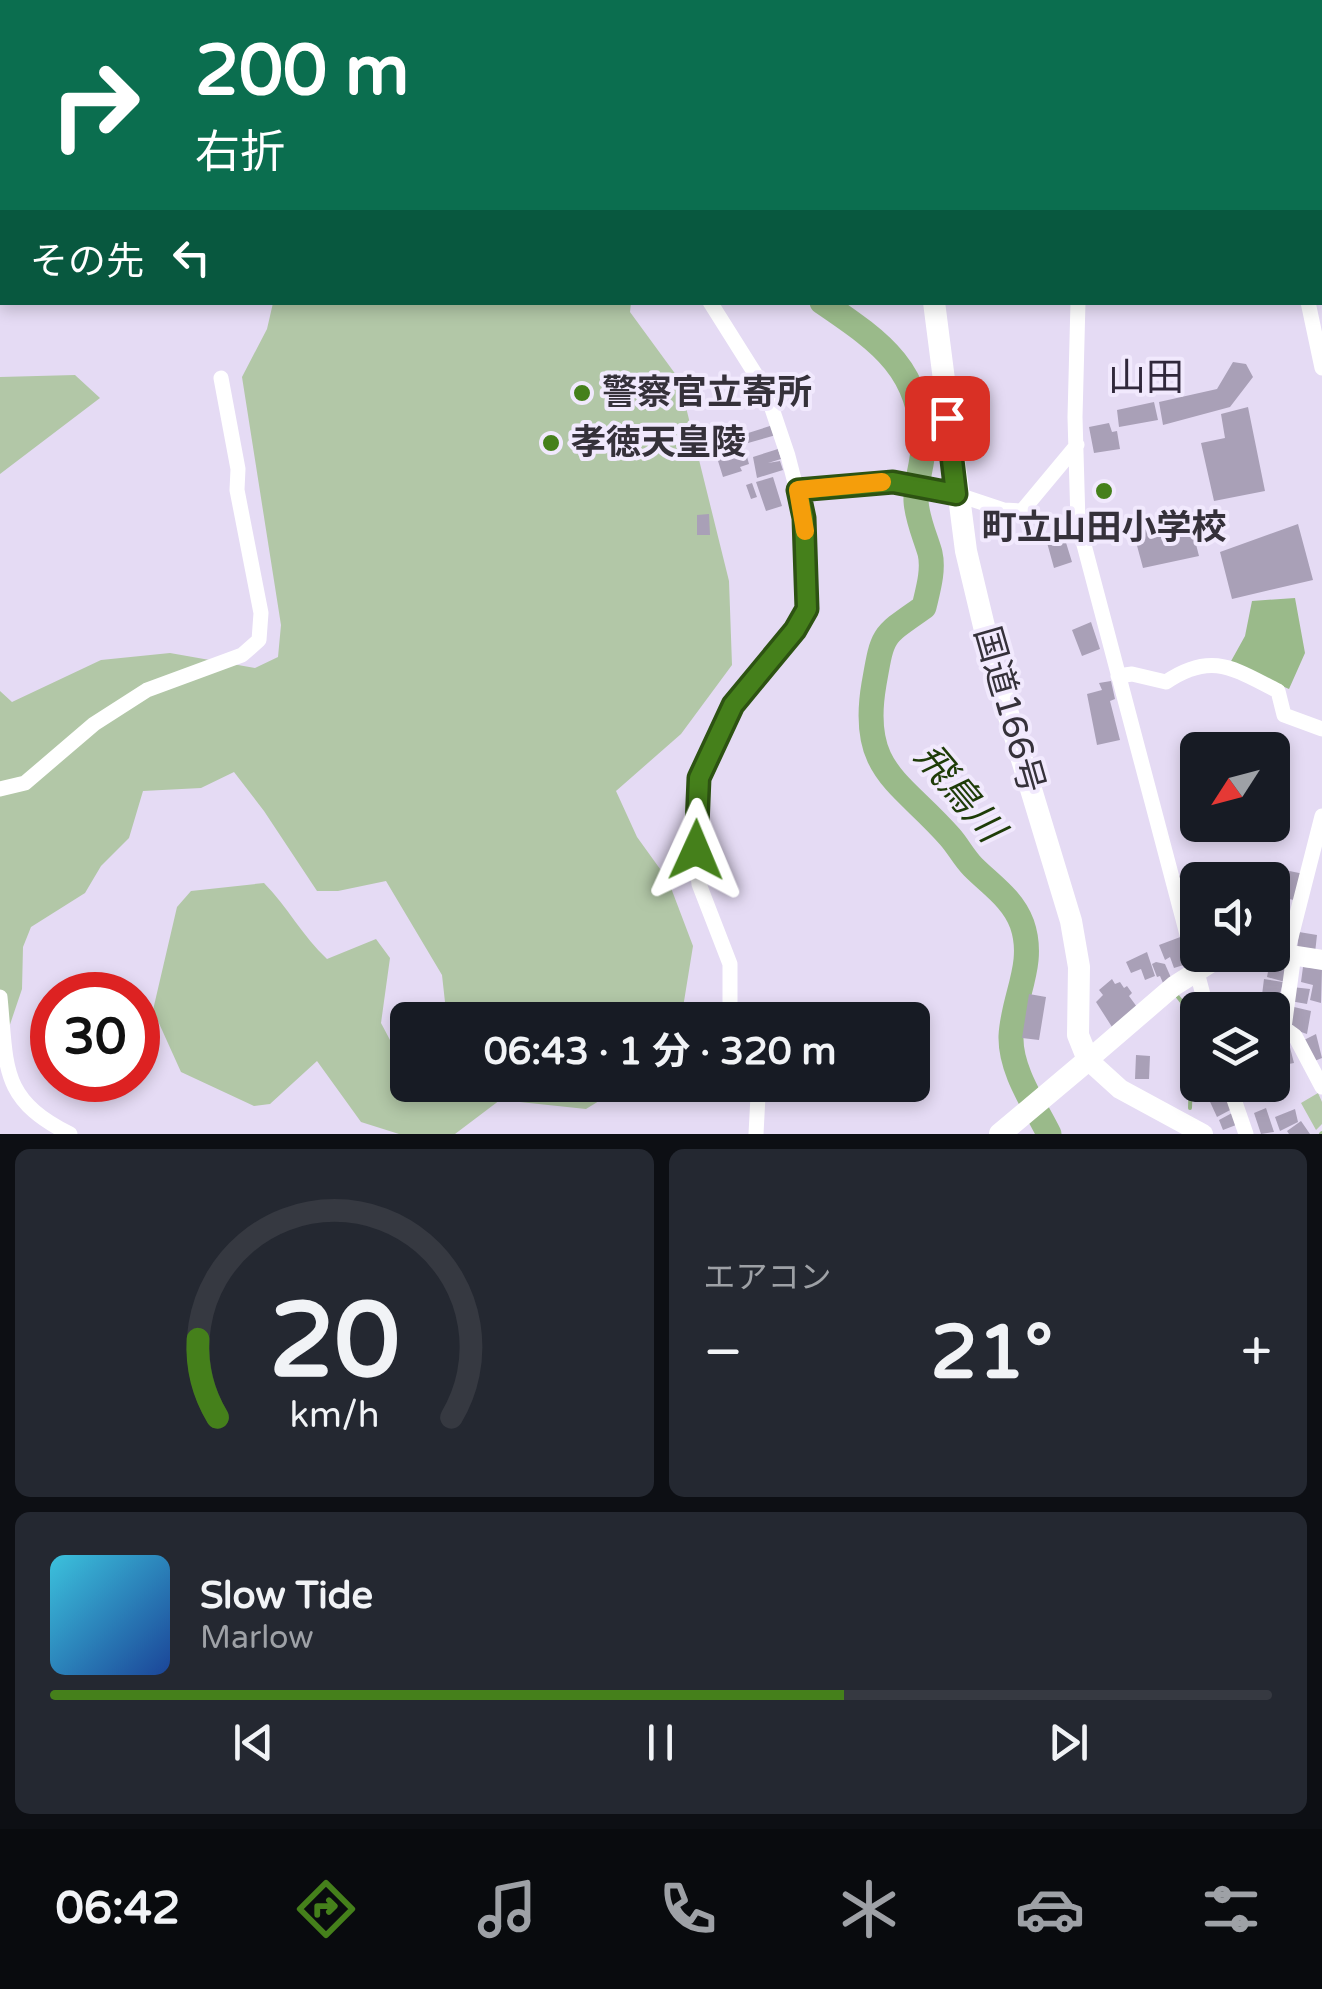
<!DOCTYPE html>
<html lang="ja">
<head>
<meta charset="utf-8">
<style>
	body { margin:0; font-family:"Varela Round","Noto Sans JP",sans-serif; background:#242831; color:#f1f3f6; height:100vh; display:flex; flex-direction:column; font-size:38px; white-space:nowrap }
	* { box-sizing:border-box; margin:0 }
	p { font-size:32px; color:#9ea1a6 }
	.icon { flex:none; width:55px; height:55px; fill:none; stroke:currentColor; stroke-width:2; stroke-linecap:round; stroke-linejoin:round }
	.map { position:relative; height:1134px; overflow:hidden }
	.panel { display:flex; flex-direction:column; gap:15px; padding:15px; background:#0d0f14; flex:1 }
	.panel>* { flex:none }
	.banner { position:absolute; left:0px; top:0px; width:1322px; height:305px; box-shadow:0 5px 15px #0003; background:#0b6e4f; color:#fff; overflow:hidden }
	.needle { width:65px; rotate:234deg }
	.tools { position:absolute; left:1180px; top:732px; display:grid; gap:20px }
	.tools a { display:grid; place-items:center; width:110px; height:110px; border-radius:15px; background:#171b24; box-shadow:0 5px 15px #0003; font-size:50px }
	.speed { position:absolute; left:30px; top:972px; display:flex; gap:20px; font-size:50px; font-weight:700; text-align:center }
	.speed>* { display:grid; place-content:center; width:130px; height:130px; border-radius:50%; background:#171b24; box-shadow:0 5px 15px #0003; line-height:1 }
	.speed .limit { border:15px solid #d22; background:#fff; color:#111 }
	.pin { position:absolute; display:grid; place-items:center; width:85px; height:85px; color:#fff; margin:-42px; border-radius:20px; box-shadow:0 5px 15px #0006 }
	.me { position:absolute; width:110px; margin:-55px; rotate:1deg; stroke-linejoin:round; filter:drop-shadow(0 0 8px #0008) }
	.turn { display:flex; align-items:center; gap:35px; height:210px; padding:0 30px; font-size:45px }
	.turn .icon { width:130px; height:130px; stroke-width:2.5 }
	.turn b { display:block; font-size:70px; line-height:85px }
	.then { display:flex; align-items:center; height:95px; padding:0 30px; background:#0003; gap:20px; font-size:38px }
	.big { font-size:75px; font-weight:700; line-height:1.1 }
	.panel .card { flex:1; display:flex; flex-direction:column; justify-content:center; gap:15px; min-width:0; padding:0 35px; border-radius:15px; background:#242831 }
	.panel .dial { align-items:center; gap:0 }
	.dial svg { height:260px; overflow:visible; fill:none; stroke:#363941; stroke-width:7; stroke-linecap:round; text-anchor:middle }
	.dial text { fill:#f1f3f6; stroke:none }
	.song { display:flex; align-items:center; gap:30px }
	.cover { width:120px; height:120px; border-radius:15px; background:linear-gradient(135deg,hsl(190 70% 55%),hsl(220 70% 35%)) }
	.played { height:10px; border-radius:5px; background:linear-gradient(90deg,#45801b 65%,#363941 65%) }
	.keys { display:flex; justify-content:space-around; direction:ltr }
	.heat { display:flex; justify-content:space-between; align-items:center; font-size:55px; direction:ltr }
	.panel .tiles { flex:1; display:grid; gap:15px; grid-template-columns:1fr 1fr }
	.card:last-child { grid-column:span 2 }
	.trip { position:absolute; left:390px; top:1002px; width:540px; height:100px; border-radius:15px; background:#171b24; box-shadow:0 5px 15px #0003; font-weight:700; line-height:100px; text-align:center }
	.menu { display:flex; height:160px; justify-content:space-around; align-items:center; background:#090b0e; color:#9ea1a6 }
	.menu .icon { width:70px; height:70px }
	.menu .on { color:#45801b }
	.menu b { font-size:45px; color:#f1f3f6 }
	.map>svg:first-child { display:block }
	.green { fill:#b2c7a7 }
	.water { fill:#9aba8a }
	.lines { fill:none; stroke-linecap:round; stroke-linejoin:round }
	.stream { stroke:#9aba8a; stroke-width:4 }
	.river { stroke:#9aba8a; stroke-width:25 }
	.building { fill:#a9a0b7 }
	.minor { stroke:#fff; stroke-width:15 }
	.major { stroke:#fff; stroke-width:20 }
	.highway { stroke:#fff; stroke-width:22 }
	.route-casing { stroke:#2d5312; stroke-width:25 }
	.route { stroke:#45801b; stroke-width:18 }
	.slow { stroke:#f59e0b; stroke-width:18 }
	.poi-dot { fill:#45801b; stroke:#f1e9fd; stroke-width:4 }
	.labels { text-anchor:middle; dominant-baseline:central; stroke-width:8; stroke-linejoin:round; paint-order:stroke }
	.poi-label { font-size:35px; font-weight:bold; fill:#35313a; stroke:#f1e9fd; text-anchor:start }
	.street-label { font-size:35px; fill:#35313a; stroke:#f1e9fd }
	.neighbourhood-label { font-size:38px; fill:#30283b; stroke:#f1e9fd }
	.water-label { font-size:38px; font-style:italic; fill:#1e3c08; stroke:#f1e9fd }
</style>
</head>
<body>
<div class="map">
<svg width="1322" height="1134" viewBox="0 0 1322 1134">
	<rect width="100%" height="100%" fill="#e5dbf4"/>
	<!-- green -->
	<path class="green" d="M273,303H631L630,312L679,379L729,581L732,665L681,734L616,791L637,837L668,880L693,946L681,1020H447L442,975L386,881L338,891H317L264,811L234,772L201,788L143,791L129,838L101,866L85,893L31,927L23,947L22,989L0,1054V691L12,702L101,660L170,653L255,668L278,657L281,625L242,377L267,329Z
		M75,375L100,398L0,474V377Z
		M264,883C287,906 303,937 327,959L376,939L390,958L381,1023L407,1072L408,1085H625L586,1109L500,1100L455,1134H399L361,1122L317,1061L270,1104L254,1106L181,1072L153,1010L177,907L191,891Z
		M1318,1093L1322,1102V1124L1316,1130L1301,1103Z"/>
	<!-- water -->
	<path class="water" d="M1295,598L1305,653L1289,689L1230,663L1245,636L1252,601Z"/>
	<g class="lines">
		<!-- stream -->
		<path class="stream" d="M1178,997L1198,1022
			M1190,1108L1192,1049L1198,1036
			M1321,1134L1322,1133"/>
		<!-- river -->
		<path class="river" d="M687,0V2
			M822,302C882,343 921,369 923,447C923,465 915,483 916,501C917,519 925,536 930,553C934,570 928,590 924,607C881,637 883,633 874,684C859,771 901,781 950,837C958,846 964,858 973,867C991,885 1013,899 1022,924C1036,964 1013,996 1011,1036C1010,1070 1034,1104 1049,1134"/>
	</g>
	<!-- building -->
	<path class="building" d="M1233,362L1246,364L1253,377L1230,407L1163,425L1159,402L1217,389Z
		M1154,402L1158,420L1119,427L1117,410Z
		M1248,407L1265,491L1214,501L1201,443L1225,438L1221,414Z
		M1109,423L1112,432L1117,431L1120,449L1094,453L1089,427Z
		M773,425L776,435L748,443L745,434Z
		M742,439L749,464L740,467L742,471L723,477L714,448Z
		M778,449L781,459L768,463L780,461L783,470L757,478L753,457Z
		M773,477L782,506L766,511L756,482Z
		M752,483L757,497L751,499L746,485Z
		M1188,513L1199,556L1143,568L1132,527Z
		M709,514L710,535H697V515Z
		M1298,524L1313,580L1232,599L1220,552Z
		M1063,533L1072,562L1054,568L1046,539Z
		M1091,622L1100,649L1082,656L1072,630Z
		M1111,681L1115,699L1110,701L1120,740L1097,745L1087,694L1102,690L1099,683Z
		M1275,868L1304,874L1298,901L1272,895Z
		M1186,874L1190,888L1182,890L1178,876Z
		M1198,888V902L1187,905L1184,892Z
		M1272,902L1278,903L1276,917L1289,919L1286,934L1272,932Z
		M1299,932L1317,935L1315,953L1297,950Z
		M1183,936L1190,963L1174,968L1170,957L1165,960L1159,945Z
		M1147,952L1155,976L1145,980L1141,969L1131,973L1126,962Z
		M1270,961L1288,965L1285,982L1267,977Z
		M1156,962L1165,964L1172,980L1163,983L1160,976L1157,977L1152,964Z
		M1303,967L1322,969L1321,1003L1310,1000L1313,985L1301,982Z
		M1112,979L1115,984L1120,982L1124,988L1127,986L1132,993L1129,996L1137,1007L1112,1027L1096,1002L1103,995L1099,990Z
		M1264,979L1283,982L1279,998L1262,995Z
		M1292,987L1310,989L1307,1004L1290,1001Z
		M1029,994L1046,997L1039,1040L1022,1038Z
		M1242,994L1254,996L1253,1007L1242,1005Z
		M1225,995L1240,996V1005L1224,1006Z
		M1294,1007L1311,1011L1307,1034L1289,1028Z
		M1316,1034L1322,1058L1312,1062L1304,1040Z
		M1287,1036L1294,1063L1278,1066L1272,1039Z
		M1136,1055L1150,1056L1149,1079H1135Z
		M1224,1085L1232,1109L1217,1117L1206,1093Z
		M1266,1108L1274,1132L1261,1134L1254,1113Z
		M1295,1109L1298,1122L1280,1131L1275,1117Z
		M1232,1113L1236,1125L1223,1130L1219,1120Z
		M1301,1121L1310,1134H1289L1287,1131Z"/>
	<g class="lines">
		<!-- minor -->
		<path class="minor" d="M553,0L556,2
			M934,0L935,2
			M1156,0L1157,2
			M1248,0L1250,2
			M480,2L481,0
			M1302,2L1308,0
			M1320,20L1322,19
			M1320,62L1322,64
			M0,86H2
			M1320,247L1322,244
			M710,302L766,391L788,456L804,518L807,578V609L795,630L733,705L699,778L695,850L699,884L730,964V1008L733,1020
			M1078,302L1075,417L1078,522L1207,1010
			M1308,302L1322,368
			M798,490L893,482L956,494L1004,510L1022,511L1077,445
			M1118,676L1132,674L1166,682C1212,651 1234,669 1278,691L1284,715L1322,729
			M0,789L25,783L94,724L147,690L242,655L259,640L261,613L237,490L238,469L221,378
			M1287,953L1322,816
			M1294,954L1284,1028L1295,1036L1322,1087
			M0,997C7,1068 0,1099 70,1134
			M755,1085L758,1096L756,1134
			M1229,1085L1246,1134"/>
		<!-- major -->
		<path class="major" d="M1272,952L1322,960
			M1203,1134L1120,1089L1088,1060L1174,986L1223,955"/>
		<!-- highway -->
		<path class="highway" d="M780,0L782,2
			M934,302L966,551L993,664L1071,921L1079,967L1078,1035L1088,1060L1000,1134"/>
	</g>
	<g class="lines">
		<!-- route casing -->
		<g class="route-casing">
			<path id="route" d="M696,850L699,778L733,705L795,630L807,609L804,518L798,490L893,482L956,494L947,418"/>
		</g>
		<!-- route -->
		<use href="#route" class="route"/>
		<!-- slow -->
		<path class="slow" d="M805,531L798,490L882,482"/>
	</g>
	<!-- markers -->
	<g class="poi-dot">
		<circle cx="582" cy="393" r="10"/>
		<circle cx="551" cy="443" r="10"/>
		<circle cx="1104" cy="491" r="10"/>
	</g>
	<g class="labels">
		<!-- poi labels -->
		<g class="poi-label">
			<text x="602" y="393">警察官立寄所</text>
			<text x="571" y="443">孝徳天皇陵</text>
			<text x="1104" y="528" text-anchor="middle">町立山田小学校</text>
		</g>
		<!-- street labels -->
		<g class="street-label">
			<text transform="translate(1009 710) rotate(74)">国道166号</text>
		</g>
		<!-- neighbourhood labels -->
		<g class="neighbourhood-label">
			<text x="1146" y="378">山田</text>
		</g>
		<!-- water labels -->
		<g class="water-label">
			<text transform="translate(959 793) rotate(50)">飛鳥川</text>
		</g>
	</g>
</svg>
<div class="tools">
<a><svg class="needle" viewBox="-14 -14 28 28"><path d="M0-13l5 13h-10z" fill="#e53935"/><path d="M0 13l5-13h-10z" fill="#9ea1a6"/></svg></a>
<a><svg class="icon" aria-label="sound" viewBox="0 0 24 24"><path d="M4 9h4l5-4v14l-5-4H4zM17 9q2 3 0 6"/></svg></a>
<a><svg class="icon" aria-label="layers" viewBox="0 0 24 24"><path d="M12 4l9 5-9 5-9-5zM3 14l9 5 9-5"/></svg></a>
</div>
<div class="speed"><div class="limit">30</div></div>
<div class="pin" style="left:947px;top:418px;background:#d93025"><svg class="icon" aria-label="arrive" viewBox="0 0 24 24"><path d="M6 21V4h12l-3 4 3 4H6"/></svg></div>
<svg class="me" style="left:696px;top:850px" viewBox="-20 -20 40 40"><path d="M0-17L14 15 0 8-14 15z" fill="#45801b" stroke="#fff" stroke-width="4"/></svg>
<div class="trip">06:43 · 1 分 · 320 m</div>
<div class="banner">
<div class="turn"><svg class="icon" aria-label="right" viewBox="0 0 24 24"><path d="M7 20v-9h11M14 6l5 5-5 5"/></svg><div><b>200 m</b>右折</div></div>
<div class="then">その先<svg class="icon" aria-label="left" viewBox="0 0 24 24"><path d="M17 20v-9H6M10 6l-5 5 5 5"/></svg></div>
</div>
</div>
<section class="panel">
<div class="tiles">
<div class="card dial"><svg viewBox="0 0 100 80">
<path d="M14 69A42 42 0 1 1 86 69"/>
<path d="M14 69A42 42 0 0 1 8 45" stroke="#45801b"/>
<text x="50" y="56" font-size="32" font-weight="700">20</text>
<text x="50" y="72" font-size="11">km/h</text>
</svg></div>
<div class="card"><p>エアコン</p>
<div class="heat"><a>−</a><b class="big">21°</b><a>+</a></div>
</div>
<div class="card">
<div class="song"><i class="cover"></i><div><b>Slow Tide</b><p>Marlow</p></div></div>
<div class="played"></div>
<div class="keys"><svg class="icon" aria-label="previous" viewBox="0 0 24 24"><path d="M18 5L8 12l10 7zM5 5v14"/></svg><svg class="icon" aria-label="pause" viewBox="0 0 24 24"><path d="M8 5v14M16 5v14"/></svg><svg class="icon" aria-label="next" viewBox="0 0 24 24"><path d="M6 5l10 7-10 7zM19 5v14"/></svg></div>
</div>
</div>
</section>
<nav class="menu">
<b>06:42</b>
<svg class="icon on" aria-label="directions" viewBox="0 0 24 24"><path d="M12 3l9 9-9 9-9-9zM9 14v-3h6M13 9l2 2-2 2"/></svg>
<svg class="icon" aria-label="music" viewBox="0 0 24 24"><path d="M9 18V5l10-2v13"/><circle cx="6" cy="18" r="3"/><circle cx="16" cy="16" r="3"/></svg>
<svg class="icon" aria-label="phone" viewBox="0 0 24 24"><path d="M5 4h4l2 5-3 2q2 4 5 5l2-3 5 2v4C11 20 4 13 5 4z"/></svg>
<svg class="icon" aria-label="climate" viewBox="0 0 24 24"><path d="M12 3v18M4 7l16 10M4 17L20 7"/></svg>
<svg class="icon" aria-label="car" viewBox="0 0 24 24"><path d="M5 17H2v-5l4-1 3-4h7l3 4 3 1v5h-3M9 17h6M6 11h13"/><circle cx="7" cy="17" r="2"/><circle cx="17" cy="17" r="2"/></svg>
<svg class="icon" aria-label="filters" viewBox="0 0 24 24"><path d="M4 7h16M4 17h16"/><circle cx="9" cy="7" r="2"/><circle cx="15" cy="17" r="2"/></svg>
</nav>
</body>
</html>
